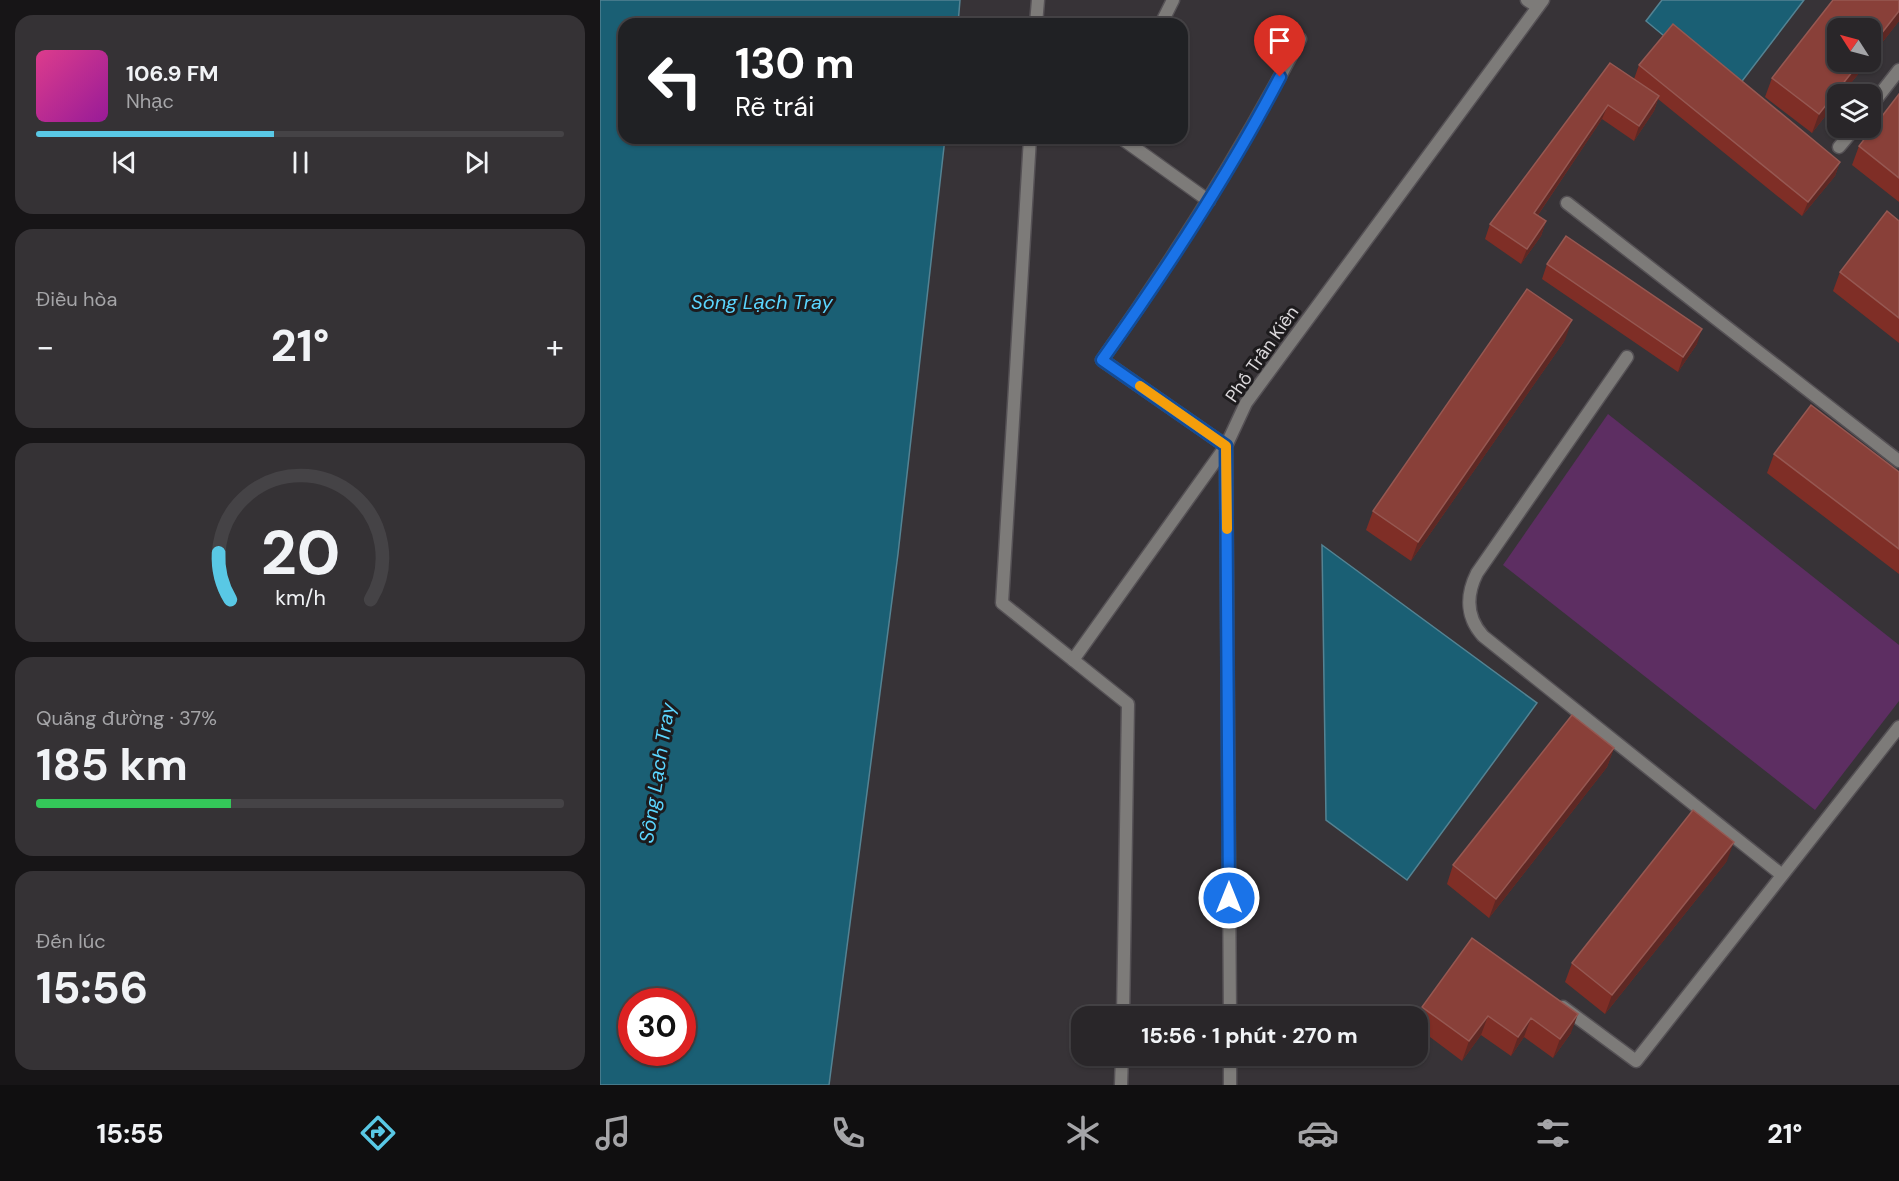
<!DOCTYPE html>
<html lang="vi">
<head>
<meta charset="utf-8">
<style>
	body { margin:0; font-family:"DM Sans",sans-serif; background:#353235; color:#f1f3f6; height:100vh; display:flex; flex-direction:column; font-size:22px; white-space:nowrap }
	* { box-sizing:border-box; margin:0 }
	p { font-size:20px; color:#a5a5a8 }
	.icon { flex:none; width:33px; height:33px; fill:none; stroke:currentColor; stroke-width:2; stroke-linecap:round; stroke-linejoin:round }
	.map { position:relative; flex:1; overflow:hidden }
	.details { display:flex; flex-direction:column; gap:15px; padding:15px; background:#171517; width:600px }
	.details>* { flex:none }
	.top-card { position:absolute; left:18px; top:18px; width:570px; height:126px; border-radius:18px; box-shadow:0 2px 4px #0004,0 0 0 2px #454346; background:#202124; color:#fff; overflow:hidden }
	.needle { width:39px; rotate:306deg }
	.tools { position:absolute; left:1227px; top:18px; display:grid; gap:12px }
	.tools a { display:grid; place-items:center; width:54px; height:54px; border-radius:12px; background:#292629; box-shadow:0 2px 4px #0004,0 0 0 2px #454346; font-size:30px }
	.speed { position:absolute; left:18px; top:988px; display:flex; gap:12px; font-size:30px; font-weight:700; text-align:center }
	.speed>* { display:grid; place-content:center; width:78px; height:78px; border-radius:50%; background:#292629; box-shadow:0 2px 4px #0004,0 0 0 2px #454346; line-height:1 }
	.speed .limit { border:9px solid #d22; background:#fff; color:#111 }
	.pin { position:absolute; display:grid; place-items:center; width:51px; height:51px; color:#fff; margin:-62px -26px; border-radius:50% 50% 50% 0; rotate:-45deg; box-shadow:0 0 6px #0007 }
	.pin .icon { rotate:45deg }
	.me { position:absolute; width:66px; margin:-33px; rotate:0deg; stroke-linejoin:round; filter:drop-shadow(0 0 4px #0008) }
	.turn { display:flex; align-items:center; gap:21px; height:126px; padding:0 18px; font-size:27px }
	.turn .icon { width:78px; height:78px; stroke-width:2.5 }
	.turn b { display:block; font-size:42px; line-height:51px }
	.big { font-size:45px; font-weight:700; line-height:1.1 }
	.details .card { flex:1; display:flex; flex-direction:column; justify-content:center; gap:9px; min-width:0; padding:0 21px; border-radius:18px; background:#353235 }
	.details .dial { align-items:center; gap:0 }
	.dial svg { height:156px; overflow:visible; fill:none; stroke:#454346; stroke-width:7; stroke-linecap:round; text-anchor:middle }
	.dial text { fill:#f1f3f6; stroke:none }
	.song { display:flex; align-items:center; gap:18px }
	.cover { width:72px; height:72px; border-radius:9px; background:linear-gradient(135deg,hsl(330 70% 55%),hsl(300 70% 35%)) }
	.played { height:6px; border-radius:3px; background:linear-gradient(90deg,#59c8e5 45%,#454346 45%) }
	.keys { display:flex; justify-content:space-around; direction:ltr }
	.heat { display:flex; justify-content:space-between; align-items:center; font-size:33px; direction:ltr }
	.charge { height:9px; border-radius:4px; background:linear-gradient(90deg,#34c759 37%,#454346 0) }
	.trip { position:absolute; left:471px; top:1006px; width:357px; height:60px; border-radius:18px; background:#292629; box-shadow:0 2px 4px #0004,0 0 0 2px #454346; font-weight:700; line-height:60px; text-align:center }
	.dock { display:flex; height:96px; justify-content:space-around; align-items:center; background:#100f10; color:#a5a5a8 }
	.dock .icon { width:42px; height:42px }
	.dock .active { color:#59c8e5 }
	.dock b { font-size:27px; color:#f1f3f6 }
	main { display:flex; flex:1; min-height:0 }
	.map>svg:first-child { display:block }
	.green { fill:#5d2e62 }
	.water { fill:#1a5f74; stroke:#548393; stroke-width:1.5; fill-rule:evenodd }
	.lines { fill:none; stroke-linecap:round; stroke-linejoin:round }
	.service-casing { stroke:#555155; stroke-width:15 }
	.minor-casing { stroke:#555155; stroke-width:15 }
	.service { stroke:#7d7b79; stroke-width:12 }
	.minor { stroke:#7d7b79; stroke-width:12 }
	.wall { fill:#7f2e26 }
	.shaded-wall { fill:#5e2824 }
	.building { fill:#894039; stroke:#965852; stroke-width:1.5 }
	.route-casing { stroke:#114b97; stroke-width:15 }
	.route { stroke:#1a73e8; stroke-width:10 }
	.slow { stroke:#f59e0b; stroke-width:10 }
	.labels { text-anchor:middle; dominant-baseline:central; stroke-width:6; stroke-linejoin:round; paint-order:stroke }
	.street-label { font-size:18px; fill:#dbd8db; stroke:#1d1b1d }
	.water-label { font-size:20px; font-style:italic; fill:#5bd6ff; stroke:#1d1b1d }
</style>
</head>
<body>
<main>
<section class="details">
<div class="card">
<div class="song"><i class="cover"></i><div><b>106.9 FM</b><p>Nhạc</p></div></div>
<div class="played"></div>
<div class="keys"><svg class="icon" aria-label="previous" viewBox="0 0 24 24"><path d="M18 5L8 12l10 7zM5 5v14"/></svg><svg class="icon" aria-label="pause" viewBox="0 0 24 24"><path d="M8 5v14M16 5v14"/></svg><svg class="icon" aria-label="next" viewBox="0 0 24 24"><path d="M6 5l10 7-10 7zM19 5v14"/></svg></div>
</div>
<div class="card"><p>Điều hòa</p>
<div class="heat"><a>−</a><b class="big">21°</b><a>+</a></div>
</div>
<div class="card dial"><svg viewBox="0 0 100 80">
<path d="M14 69A42 42 0 1 1 86 69"/>
<path d="M14 69A42 42 0 0 1 8 45" stroke="#59c8e5"/>
<text x="50" y="56" font-size="32" font-weight="700">20</text>
<text x="50" y="72" font-size="11">km/h</text>
</svg></div>
<div class="card"><p>Quãng đường · 37%</p><b class="big">185 km</b><div class="charge"></div></div>
<div class="card"><p>Đến lúc</p><b class="big">15:56</b></div>
</section>
<div class="map">
<svg width="1299" height="1085" viewBox="0 0 1299 1085">
	<rect width="100%" height="100%" fill="#373337"/>
	<!-- green -->
	<path class="green" d="M1008,414L1299,645V701L1215,810L903,565Z"/>
	<!-- water -->
	<path class="water" d="M0,0H360L358,24H24V138H345L298,554L229,1085H0ZM32,1002H82V1053H32Z
		M1062,0H1204L1133,93L1046,21Z
		M722,545L937,703L807,880L726,820Z"/>
	<g class="lines">
		<!-- service casing -->
		<g class="service-casing">
			<path id="service" d="M436,24L438,0
				M1270,107L1299,70
				M430,138L402,603L528,704L523,1017
				M1239,147L1255,128
				M967,203L1299,461
				M1027,357L877,573C866,595 866,617 883,636L1182,875
				M963,1007L1036,1061L1299,727
				M521,1085L522,1056"/>
		</g>
		<!-- minor casing -->
		<g class="minor-casing">
			<path id="minor" d="M927,0L938,7
				M561,24L573,0
				M521,138L609,201
				M473,660L626,446L502,360C575,257 641,151 700,39
				M630,1017L626,446L646,403L943,0
				M630,1056V1085"/>
		</g>
		<!-- service -->
		<use href="#service" class="service"/>
		<!-- minor -->
		<use href="#minor" class="minor"/>
	</g>
	<!-- wall -->
	<path class="wall" d="M1299,0V21L1270,58L1238,62H1268L1242,94H1238V100L1212,133L1165,97L1172,78Z
		M1010,63L1034,79L1039,65L1240,162L1235,176L1202,216L1058,99L1054,111L1034,141L1002,119L938,215L946,221L941,236L921,264L885,239L890,224Z
		M1299,94V202L1252,165L1259,146Z
		M1299,221V343L1233,291L1240,272Z
		M947,264L1097,344L1078,372L942,279Z
		M965,340L811,561L766,530L773,511Z
		M1174,454L1299,472V574L1167,473Z
		M1014,748L1007,767L889,918L847,884L853,865Z
		M1127,861L1005,1014L965,982L972,963Z
		M872,938L971,1033L953,1058L924,1037L911,1056L881,1035L862,1061L818,1028V1019L822,1007Z"/>
	<!-- shaded-wall -->
	<path class="shaded-wall" d="M1299,11V21L1270,58V48Z
		M1260,62H1268L1242,94H1238V100L1212,133L1219,114Z
		M1059,96L1054,111L1034,141L1039,126Z
		M1008,105L1002,119L929,228L934,213Z
		M1240,162L1235,176L1202,216L1208,202Z
		M946,221L941,236L921,264L927,249Z
		M972,320L965,340L811,561L818,542Z
		M1102,329L1097,344L1078,372L1083,357Z
		M1014,748L1007,767L889,918L896,899Z
		M1134,842L1127,861L1005,1014L1012,995Z
		M978,1014L971,1033L953,1058L960,1039Z
		M888,1016L881,1035L862,1061L869,1041Z
		M931,1018L924,1037L911,1056L918,1037Z"/>
	<!-- building -->
	<path class="building" d="M1233,0H1299V11L1270,48V28H1238V62H1260L1219,114L1172,78Z
		M1073,24L1240,162L1208,202L1039,65Z
		M1010,63L1059,96L1039,126L1008,105L934,213L946,221L927,249L890,224Z
		M1299,94V178L1259,146Z
		M1287,211L1299,221V318L1240,272Z
		M966,236L1102,329L1083,357L947,264Z
		M927,289L972,320L818,542L773,511Z
		M1211,405L1299,472V549L1174,454Z
		M972,715L1014,748L896,899L853,865Z
		M1093,810L1134,842L1012,995L972,963Z
		M872,938L978,1014L960,1039L931,1018L918,1037L888,1016L869,1041L822,1007Z"/>
	<g class="lines">
		<!-- route casing -->
		<g class="route-casing">
			<path id="route" d="M629,898L626,446L502,360C567,269 628,176 680,77"/>
		</g>
		<!-- route -->
		<use href="#route" class="route"/>
		<!-- slow -->
		<path class="slow" d="M540,386L626,446L627,529"/>
	</g>
	<g class="labels">
		<!-- street labels -->
		<g class="street-label">
			<text transform="translate(662 354) rotate(-55)">Phố Trần Kiên</text>
		</g>
		<!-- water labels -->
		<g class="water-label">
			<text x="162" y="302">Sông Lạch Tray</text>
			<text transform="translate(57 773) rotate(-81)">Sông Lạch Tray</text>
		</g>
	</g>
</svg>
<div class="tools">
<a><svg class="needle" viewBox="-14 -14 28 28"><path d="M0-13l5 13h-10z" fill="#e53935"/><path d="M0 13l5-13h-10z" fill="#a5a5a8"/></svg></a>
<a><svg class="icon" aria-label="layers" viewBox="0 0 24 24"><path d="M12 4l9 5-9 5-9-5zM3 14l9 5 9-5"/></svg></a>
</div>
<div class="speed"><div class="limit">30</div></div>
<div class="pin" style="left:680px;top:77px;background:#d93025"><svg class="icon" aria-label="arrive" viewBox="0 0 24 24"><path d="M6 21V4h12l-3 4 3 4H6"/></svg></div>
<svg class="me" style="left:629px;top:898px" viewBox="-20 -20 40 40"><circle r="17" fill="#1a73e8" stroke="#fff" stroke-width="3"/><path d="M0-11L8 9 0 5-8 9z" fill="#fff"/></svg>
<div class="trip">15:56 · 1 phút · 270 m</div>
<div class="top-card">
<div class="turn"><svg class="icon" aria-label="left" viewBox="0 0 24 24"><path d="M17 20v-9H6M10 6l-5 5 5 5"/></svg><div><b>130 m</b>Rẽ trái</div></div>
</div>
</div>
</main>
<nav class="dock">
<b>15:55</b>
<svg class="icon active" aria-label="directions" viewBox="0 0 24 24"><path d="M12 3l9 9-9 9-9-9zM9 14v-3h6M13 9l2 2-2 2"/></svg>
<svg class="icon" aria-label="music" viewBox="0 0 24 24"><path d="M9 18V5l10-2v13"/><circle cx="6" cy="18" r="3"/><circle cx="16" cy="16" r="3"/></svg>
<svg class="icon" aria-label="phone" viewBox="0 0 24 24"><path d="M5 4h4l2 5-3 2q2 4 5 5l2-3 5 2v4C11 20 4 13 5 4z"/></svg>
<svg class="icon" aria-label="climate" viewBox="0 0 24 24"><path d="M12 3v18M4 7l16 10M4 17L20 7"/></svg>
<svg class="icon" aria-label="car" viewBox="0 0 24 24"><path d="M5 17H2v-5l4-1 3-4h7l3 4 3 1v5h-3M9 17h6M6 11h13"/><circle cx="7" cy="17" r="2"/><circle cx="17" cy="17" r="2"/></svg>
<svg class="icon" aria-label="filters" viewBox="0 0 24 24"><path d="M4 7h16M4 17h16"/><circle cx="9" cy="7" r="2"/><circle cx="15" cy="17" r="2"/></svg>
<b>21°</b>
</nav>
</body>
</html>
